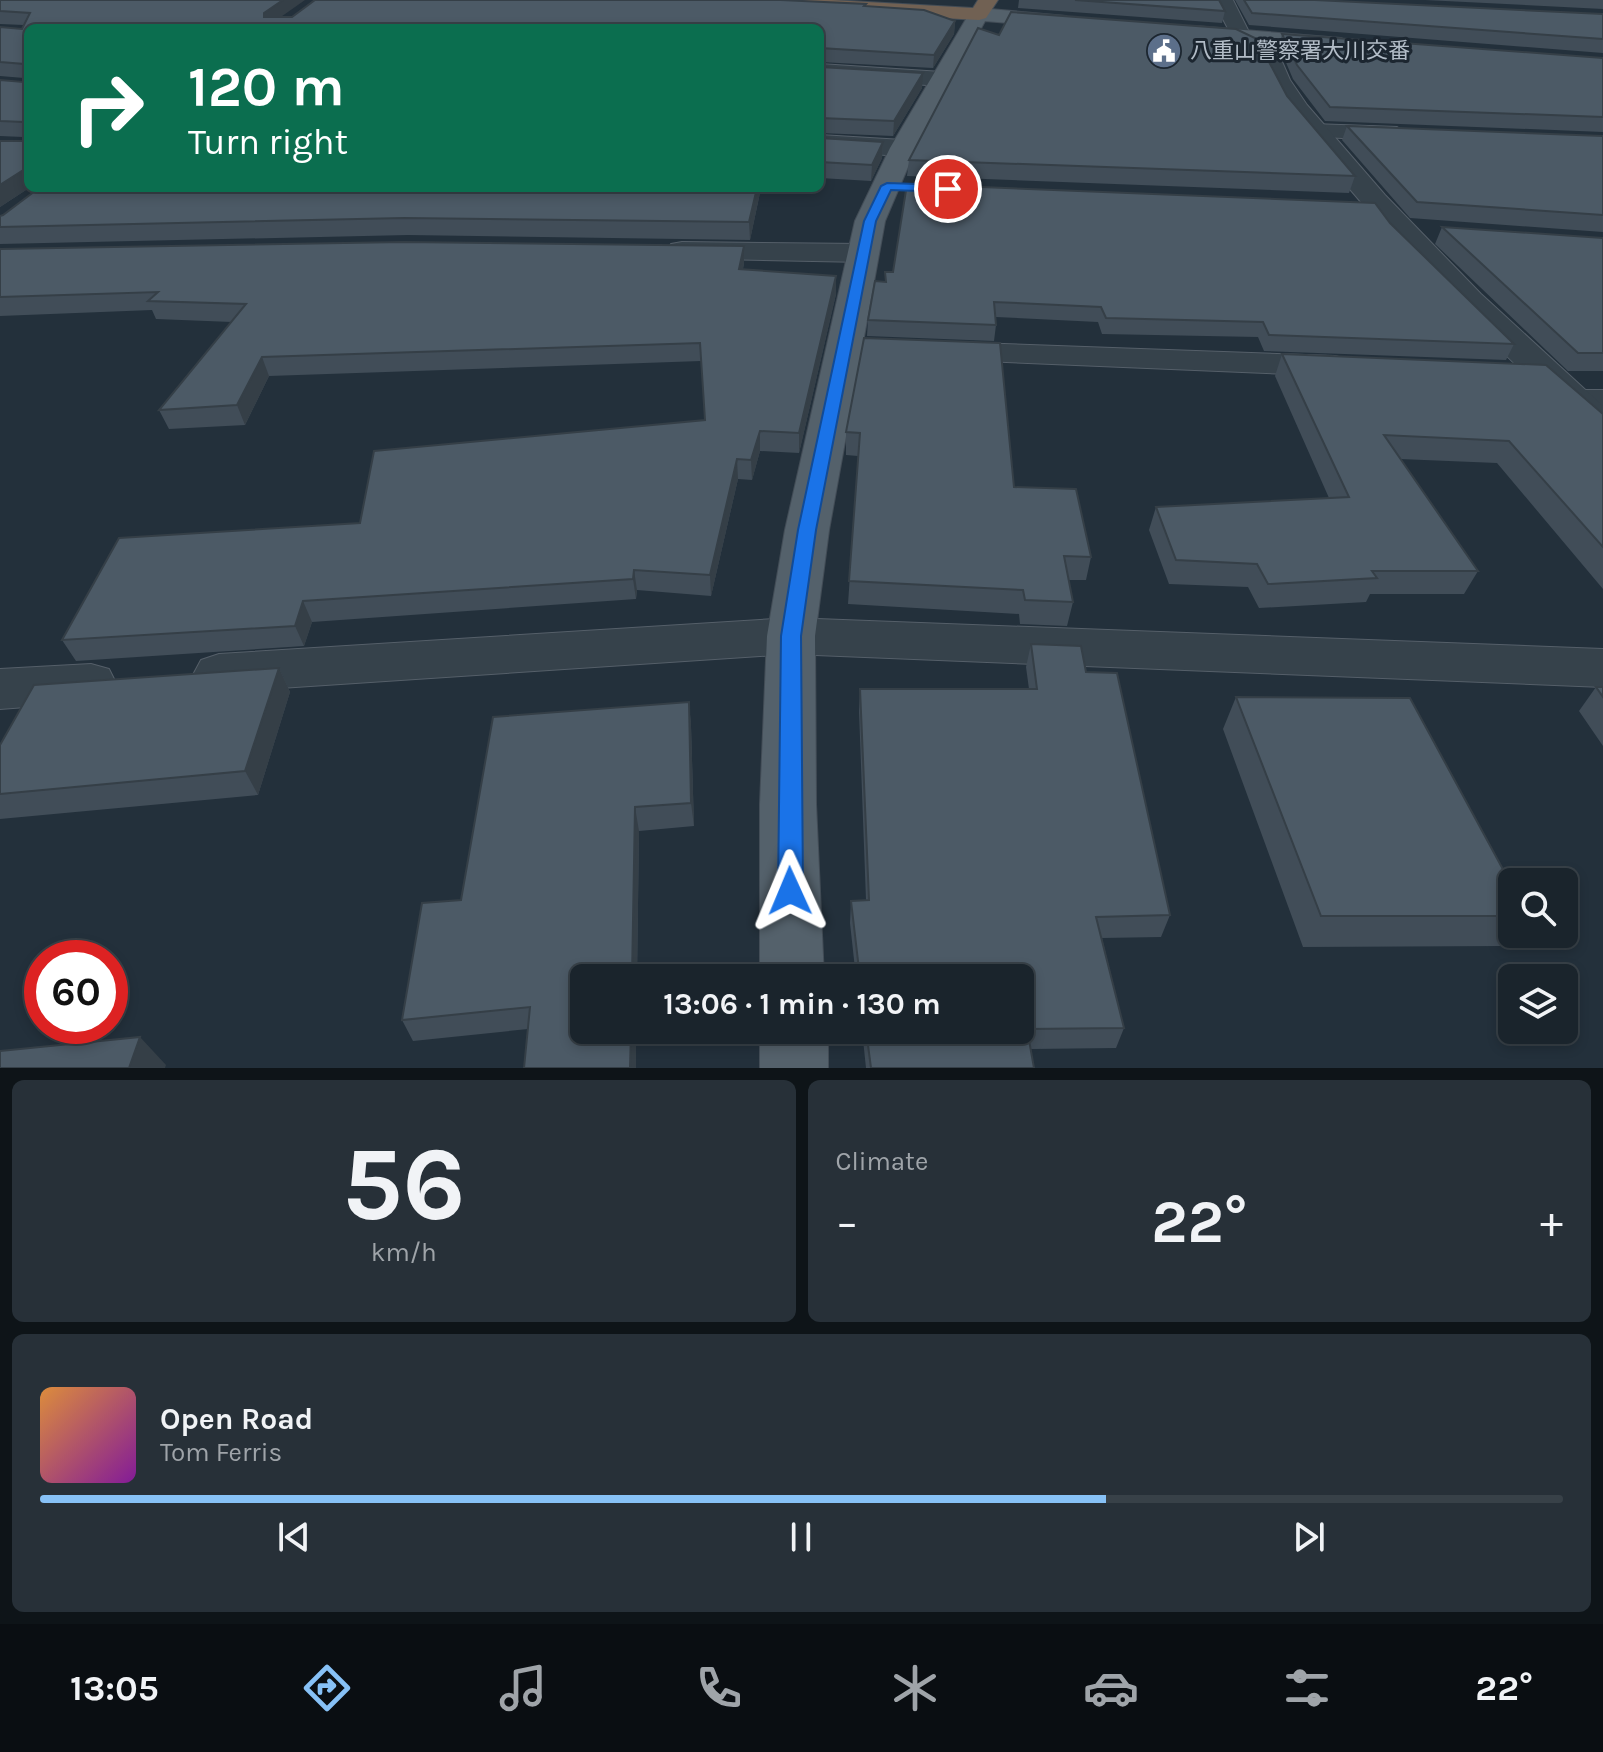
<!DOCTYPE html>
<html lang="en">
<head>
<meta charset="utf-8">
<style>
	body { margin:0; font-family:Karla,"Noto Sans JP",sans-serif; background:#273038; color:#f1f3f6; height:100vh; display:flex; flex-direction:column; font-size:30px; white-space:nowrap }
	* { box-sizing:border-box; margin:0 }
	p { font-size:26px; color:#9fa4a9 }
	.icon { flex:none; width:44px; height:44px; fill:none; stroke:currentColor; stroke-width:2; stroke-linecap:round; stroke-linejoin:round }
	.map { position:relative; height:1068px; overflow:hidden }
	.sheet { display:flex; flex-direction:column; gap:12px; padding:12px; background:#0e1418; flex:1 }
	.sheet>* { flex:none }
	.hud { position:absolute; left:24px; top:24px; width:800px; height:168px; border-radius:12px; box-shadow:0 4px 12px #0003,0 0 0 2px #384148; background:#0b6e4f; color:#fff; overflow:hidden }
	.controls { position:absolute; left:1498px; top:868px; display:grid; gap:16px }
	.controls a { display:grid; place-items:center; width:80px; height:80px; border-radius:12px; background:#1a242c; box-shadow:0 4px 12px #0003,0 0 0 2px #384148; font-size:40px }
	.speed { position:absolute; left:24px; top:940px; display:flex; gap:16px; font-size:40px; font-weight:700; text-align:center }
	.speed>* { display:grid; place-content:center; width:104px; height:104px; border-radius:50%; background:#1a242c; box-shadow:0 4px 12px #0003,0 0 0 2px #384148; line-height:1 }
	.speed .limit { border:12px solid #d22; background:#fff; color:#111 }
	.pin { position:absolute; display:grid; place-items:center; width:68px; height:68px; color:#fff; margin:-34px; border:4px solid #fff; border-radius:50%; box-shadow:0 2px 8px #0007 }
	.me { position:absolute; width:88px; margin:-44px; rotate:359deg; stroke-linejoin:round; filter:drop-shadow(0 0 6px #0008) }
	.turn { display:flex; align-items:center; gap:28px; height:168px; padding:0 32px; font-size:36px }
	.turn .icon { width:104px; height:104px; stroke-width:2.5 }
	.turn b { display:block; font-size:56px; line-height:68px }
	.big { font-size:60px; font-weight:700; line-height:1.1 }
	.sheet .widget { flex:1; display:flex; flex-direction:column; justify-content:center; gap:12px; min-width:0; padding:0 28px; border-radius:12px; background:#273038 }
	.sheet .dial { align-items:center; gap:0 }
	.dial b { font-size:104px; line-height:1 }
	.song { display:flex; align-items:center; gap:24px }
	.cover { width:96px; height:96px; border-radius:12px; background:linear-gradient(135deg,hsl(30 70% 55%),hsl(290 70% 35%)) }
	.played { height:8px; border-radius:4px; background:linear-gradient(90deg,#87c1f6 70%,#384148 70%) }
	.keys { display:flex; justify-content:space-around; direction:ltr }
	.heat { display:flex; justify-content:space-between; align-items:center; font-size:44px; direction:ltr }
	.sheet .tiles { flex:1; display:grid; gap:12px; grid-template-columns:1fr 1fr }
	.widget:last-child { grid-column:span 2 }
	.trip { position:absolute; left:570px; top:964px; width:464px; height:80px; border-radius:12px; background:#1a242c; box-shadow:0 4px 12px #0003,0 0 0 2px #384148; font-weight:700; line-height:80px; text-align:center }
	.dock { display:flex; height:128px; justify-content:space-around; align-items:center; background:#0a0e12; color:#9fa4a9 }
	.dock .icon { width:56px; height:56px }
	.dock .active { color:#87c1f6 }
	.dock b { font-size:36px; color:#f1f3f6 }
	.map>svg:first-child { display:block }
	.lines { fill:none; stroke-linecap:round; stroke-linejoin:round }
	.lane-casing { stroke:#555f69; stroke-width:2 }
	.street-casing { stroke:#555f69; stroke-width:2 }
	.primary-casing { stroke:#434d57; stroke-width:2 }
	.highway-casing { stroke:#424c56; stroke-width:2 }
	.lane { fill:#36424b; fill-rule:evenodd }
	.street { fill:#36424b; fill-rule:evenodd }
	.primary { fill:#54616b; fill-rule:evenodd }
	.highway { fill:#716153; fill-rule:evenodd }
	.wall { fill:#414d58 }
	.shaded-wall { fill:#353f47 }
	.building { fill:#4c5a66; stroke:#353f47; stroke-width:2 }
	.route { fill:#1a73e8; stroke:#114b97; stroke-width:2 }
	.labels { text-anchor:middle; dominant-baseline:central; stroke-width:6; stroke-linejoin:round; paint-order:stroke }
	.far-poi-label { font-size:22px; fill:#b2bcc7; stroke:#1c2630; text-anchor:start }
</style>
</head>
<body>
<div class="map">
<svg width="1603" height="1068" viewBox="0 0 1603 1068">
	<rect width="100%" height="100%" fill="#23303b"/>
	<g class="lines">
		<!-- lane casing -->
		<g class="lane-casing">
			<path id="lane" d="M1313,124L1397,127L1409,134L1397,141L1305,136L1302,131L1305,126Z
				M947,342L1335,356L1347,359L1351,366L1347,373L1335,376L936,359L931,352L936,345Z
				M1573,390H1603V410L1561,407L1556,400L1561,393Z"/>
		</g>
		<!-- street casing -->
		<g class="street-casing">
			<path id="street" d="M1213,0H1233L1249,32L1273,41L1290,80L1307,105L1385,195L1481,294L1603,406V438L1589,434C1502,354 1419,271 1343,181C1309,140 1272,101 1256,50L1234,40Z
				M820,64L942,72L953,79L942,86L820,78Z
				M820,135L903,140L916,148L903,156L820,151Z
				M682,242L864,244L875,246L879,253L875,260L864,262L671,258L667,251L671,244Z
				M791,618L1603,649V687L791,654L219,692L201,686L194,673L201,660L219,654Z
				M91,664L109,669L116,683L109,697L91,702L0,709V669Z"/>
		</g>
		<!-- primary casing -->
		<g class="primary-casing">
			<path id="primary" d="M979,8L1066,16L1076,22L1066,28L985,21L916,148L885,221L829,530L815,636L816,804L824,978H760V804L767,636L785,530L855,221L890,148L969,14Z
				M1194,26L1341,38L1352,44L1341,50L1187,36L1184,32Z
				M760,1030H828V1068H760Z"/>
		</g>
		<!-- highway casing -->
		<g class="highway-casing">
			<path id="highway" d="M717,0H832L973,8L978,0H998L986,18L979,20L727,6Z"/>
		</g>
		<!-- lane -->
		<use href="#lane" class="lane"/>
		<!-- street -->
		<use href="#street" class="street"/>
		<!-- primary -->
		<use href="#primary" class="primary"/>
		<!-- highway -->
		<use href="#highway" class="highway"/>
	</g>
	<!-- wall -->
	<path class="wall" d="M0,0L280,17L866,6L955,21L954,34L933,68L820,62V28H28L29,188L0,207V141H23V137L0,136V80L23,82L24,78L0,76V27L22,29L24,25L0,24Z
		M1019,0H1219L1225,11L1222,23L1018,8Z
		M1235,0H1315L1603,14V53L1249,25Z
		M1425,0H1603V9Z
		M1282,34L1603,58V132L1325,121L1293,79L1279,46Z
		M820,67L922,88L893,136L820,133Z
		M1287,96L1355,176L1349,193L907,176L909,160Z
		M1347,126L1603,136V232L1410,218L1342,140Z
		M820,138L883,142L882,158L871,181L820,178Z
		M761,188L750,240L408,235L0,244V216Z
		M1390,223L1514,344L1506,360L1264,351L1258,337L1102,334L1098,322L996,317V325L994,341L867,336L868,320L885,282V272Z
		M1442,227L1603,238V371H1568L1435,244Z
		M0,249L744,263L743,269L836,276V294L799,453L760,451L752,480L738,479L711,596L637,590L636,599L312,622L304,646L76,661L62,640L360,523L705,420L701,361L269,376L245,425L169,429L159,410L232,322L156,319L152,310L0,316Z
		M864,338L1014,487L1091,557L1086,580H1068L1073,602L1067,626L1020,624L1019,614L848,604L858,456L846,455V432Z
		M1282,354L1603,414V589L1497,463L1400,459L1478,571L1464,594H1370L1366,602L1259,608L1248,587L1169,584L1149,530L1156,507L1329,498L1275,376Z
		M1031,644L1086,672L1170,915L1161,937L1102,938L1124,1028L1116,1048L1031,1049L1034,1068H866L862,1030H1020V978H856L850,923L851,901L866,900L859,711L860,689H1029L1026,667Z
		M279,668L290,692L258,795L0,819V745Z
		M1596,687H1603V746L1579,711Z
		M1236,697L1512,886L1513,934L1503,946L1303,947L1223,729Z
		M689,702L691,726L694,826L639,831L637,978H584L528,1029L413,1041L402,1020L461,900Z"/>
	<!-- shaded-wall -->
	<path class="shaded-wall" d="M283,0H305L268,26L264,17V13Z
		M955,21L954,34L933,68L934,55Z
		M923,73L922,88L893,136L894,121Z
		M883,142L882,158L871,181L872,165Z
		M25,169L28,175L29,188L0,207V185Z
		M757,188H761L750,240L749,222Z
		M744,246V263L739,286V269Z
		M836,276V294L799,453V433Z
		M262,357L269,376L245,425L237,405Z
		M760,431V451L752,480L751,460Z
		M737,459L738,479L711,596L710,575Z
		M634,570L637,590L636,599L633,579Z
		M303,601L312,622L304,646L295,626Z
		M279,668L290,692L258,795L245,771Z
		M689,702L691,726L694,826L691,803Z
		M635,807L639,831L637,978H632Z
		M631,1030H636V1068H630Z
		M140,1037L166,1065L165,1068H129Z"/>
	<!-- building -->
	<path class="building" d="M0,0H283L264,13V17H292L315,0H781L866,4L864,6L924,10L955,21L934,55L820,48V28H28V169H25L0,185V141H23V122L0,121V80L23,82L24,64L0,62V27L22,29L30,13L0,11Z
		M1075,0H1219L1225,11Z
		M1244,0H1315L1603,14V39L1252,13Z
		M1011,12L1236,29L1257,39L1287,96L1355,176L909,160L978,28L999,35Z
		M1282,34L1603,58V117L1330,107L1297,65Z
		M820,67L923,73L894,121L820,118Z
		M1347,126L1603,136V215L1417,202Z
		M820,138L883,142L872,165L820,162Z
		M907,184L1375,203L1390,223L1514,344L1269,335L1263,322L1106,318L1101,307L994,302L996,325L868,320L875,281L886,282L885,272H893Z
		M39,188H757L749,222L404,218L0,227V216L3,215Z
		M1442,227L1603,238V353H1578Z
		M404,242L744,246L739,269L836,276L799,433L760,431L751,460L737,459L710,575L634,570L633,579L303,601L295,626L62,640L119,538L360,523L374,451L705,420L700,343L262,357L237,405L159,410L246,304L148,301L158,292L0,297V249Z
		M864,338L1000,343L1014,487L1076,489L1091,557L1064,556L1073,602L1025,600L1023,590L849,581L860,433L846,432Z
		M1282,354L1546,365L1603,414V547L1509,441L1384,435L1478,571H1372L1377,578L1268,584L1257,564L1176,560L1156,507L1349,497Z
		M1031,644L1081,646L1086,672L1117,673L1170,915L1096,917L1124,1028L1027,1029L1034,1068H871L866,1030H1020V978H860L851,901L869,900L860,689H1037Z
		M279,668L245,771L0,794V745L34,685Z
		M1596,687H1603V697Z
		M1236,697L1410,698L1512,886V916H1321Z
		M689,702L691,803L635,807L632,978H584V1030H631L630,1068H524L530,1007L402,1020L422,903L461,900L493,717Z
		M140,1037L129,1068H0V1051Z"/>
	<!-- route -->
	<path class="route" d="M887,183L948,185L954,189L948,192L891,190L876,221L816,530L801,636L803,891L799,899L790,902L781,899L778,891L781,636L798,530L864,221L881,186Z"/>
	<!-- icons -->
	<defs>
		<g id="civic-disc" transform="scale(1.8)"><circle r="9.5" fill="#5c6f8a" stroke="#1c2630"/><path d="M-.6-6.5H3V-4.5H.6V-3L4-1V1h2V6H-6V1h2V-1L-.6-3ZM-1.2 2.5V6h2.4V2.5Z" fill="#fff"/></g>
	</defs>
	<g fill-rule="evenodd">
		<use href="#civic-disc" x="1164" y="51"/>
	</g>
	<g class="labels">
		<!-- far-poi labels -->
		<g class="far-poi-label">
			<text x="1190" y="51">八重山警察署大川交番</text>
		</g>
	</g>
</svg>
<div class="controls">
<a><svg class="icon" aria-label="search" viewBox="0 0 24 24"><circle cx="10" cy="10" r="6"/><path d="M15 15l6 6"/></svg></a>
<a><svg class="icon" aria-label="layers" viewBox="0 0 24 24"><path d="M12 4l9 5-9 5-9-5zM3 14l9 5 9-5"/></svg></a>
</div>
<div class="speed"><div class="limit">60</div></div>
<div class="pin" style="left:948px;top:189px;background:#d93025"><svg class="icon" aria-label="arrive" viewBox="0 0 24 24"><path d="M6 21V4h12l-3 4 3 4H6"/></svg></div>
<svg class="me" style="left:790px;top:891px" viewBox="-20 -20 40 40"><path d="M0-17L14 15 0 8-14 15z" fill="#1a73e8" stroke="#fff" stroke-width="4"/></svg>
<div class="trip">13:06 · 1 min · 130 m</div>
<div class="hud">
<div class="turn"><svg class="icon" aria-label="right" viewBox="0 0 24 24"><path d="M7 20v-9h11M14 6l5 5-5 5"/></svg><div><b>120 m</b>Turn right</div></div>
</div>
</div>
<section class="sheet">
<div class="tiles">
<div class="widget dial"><b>56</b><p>km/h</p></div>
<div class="widget"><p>Climate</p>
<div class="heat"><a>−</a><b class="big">22°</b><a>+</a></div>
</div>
<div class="widget">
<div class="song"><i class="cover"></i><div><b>Open Road</b><p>Tom Ferris</p></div></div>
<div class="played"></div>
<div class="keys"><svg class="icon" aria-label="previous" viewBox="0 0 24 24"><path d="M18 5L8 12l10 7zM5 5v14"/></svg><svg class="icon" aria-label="pause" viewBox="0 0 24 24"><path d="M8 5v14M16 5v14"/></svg><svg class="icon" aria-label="next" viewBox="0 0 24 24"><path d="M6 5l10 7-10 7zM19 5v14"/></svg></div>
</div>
</div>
</section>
<nav class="dock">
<b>13:05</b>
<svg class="icon active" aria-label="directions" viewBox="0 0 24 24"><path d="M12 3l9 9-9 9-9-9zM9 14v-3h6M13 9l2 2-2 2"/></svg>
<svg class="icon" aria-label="music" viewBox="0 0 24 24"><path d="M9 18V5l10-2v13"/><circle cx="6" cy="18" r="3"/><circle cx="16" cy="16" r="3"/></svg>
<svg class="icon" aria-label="phone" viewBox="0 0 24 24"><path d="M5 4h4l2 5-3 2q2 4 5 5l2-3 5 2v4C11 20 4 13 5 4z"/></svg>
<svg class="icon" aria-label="climate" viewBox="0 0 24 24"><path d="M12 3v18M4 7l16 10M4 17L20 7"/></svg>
<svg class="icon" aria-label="car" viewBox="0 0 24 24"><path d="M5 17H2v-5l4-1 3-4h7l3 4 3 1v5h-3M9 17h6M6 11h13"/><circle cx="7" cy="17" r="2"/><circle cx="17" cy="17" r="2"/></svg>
<svg class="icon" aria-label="filters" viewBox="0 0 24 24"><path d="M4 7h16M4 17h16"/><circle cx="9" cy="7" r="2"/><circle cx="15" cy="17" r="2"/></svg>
<b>22°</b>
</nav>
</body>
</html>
